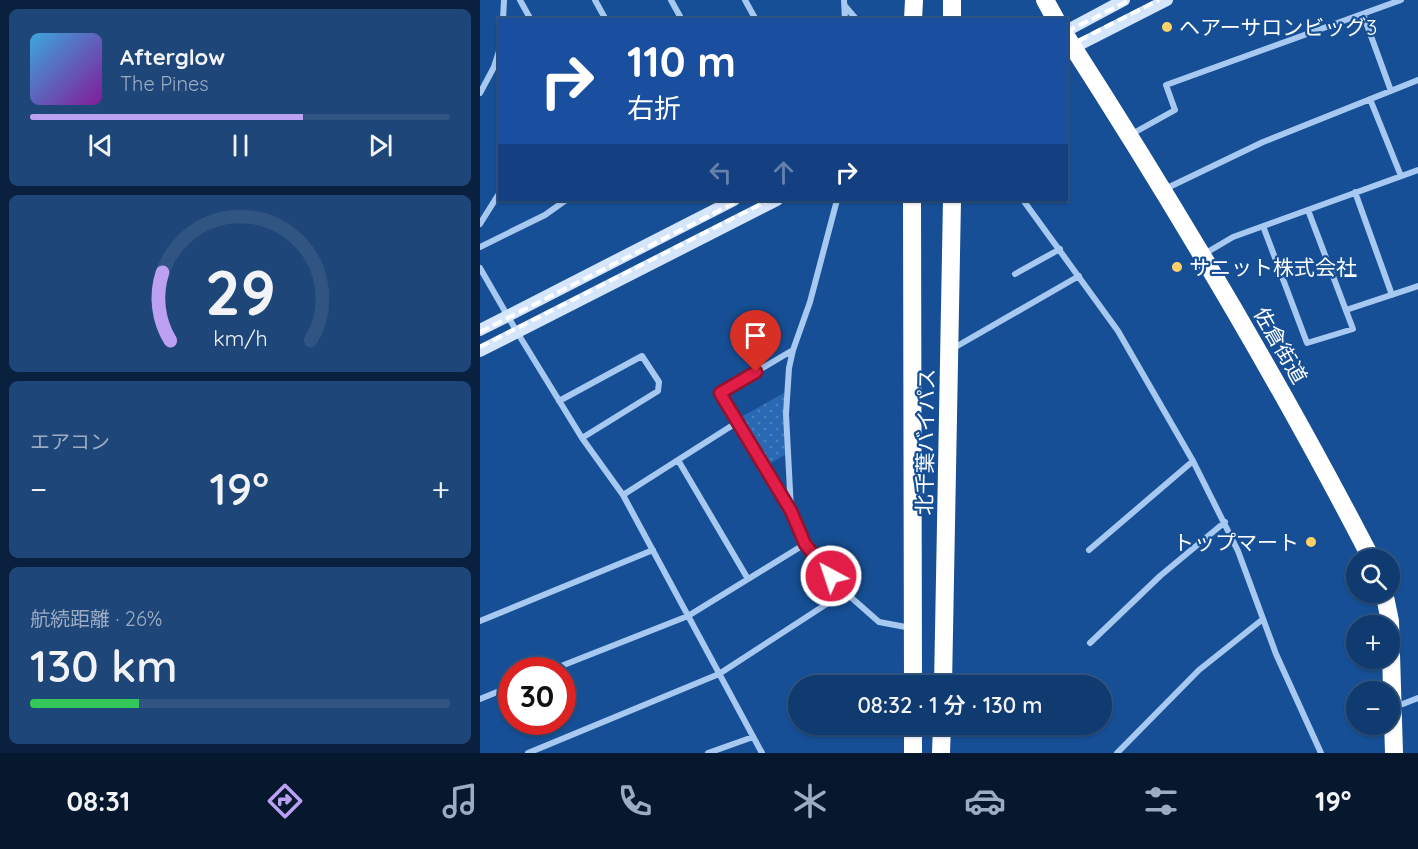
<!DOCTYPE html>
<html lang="ja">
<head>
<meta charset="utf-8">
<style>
	body { margin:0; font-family:Quicksand,"Noto Sans JP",sans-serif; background:#1e4678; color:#f1f3f6; height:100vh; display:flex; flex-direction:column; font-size:22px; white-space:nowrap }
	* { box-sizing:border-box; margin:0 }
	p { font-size:20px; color:#9cadc3 }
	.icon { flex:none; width:33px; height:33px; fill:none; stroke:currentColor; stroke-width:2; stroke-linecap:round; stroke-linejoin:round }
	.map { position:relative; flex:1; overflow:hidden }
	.side { display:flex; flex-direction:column; gap:9px; padding:9px; background:#09203e; width:480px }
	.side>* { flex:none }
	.top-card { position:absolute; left:18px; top:18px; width:570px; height:183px; border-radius:0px; box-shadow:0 2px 4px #0004,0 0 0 2px #305583; background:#1a4fa0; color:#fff; overflow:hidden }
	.tools { position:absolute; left:866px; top:549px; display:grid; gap:12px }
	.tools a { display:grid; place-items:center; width:54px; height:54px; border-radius:50%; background:#103b70; box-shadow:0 2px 4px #0004,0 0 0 2px #305583; font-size:30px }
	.speed { position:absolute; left:18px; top:657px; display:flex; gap:12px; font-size:30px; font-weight:700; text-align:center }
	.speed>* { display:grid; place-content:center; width:78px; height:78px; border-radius:50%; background:#103b70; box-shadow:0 2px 4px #0004,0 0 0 2px #305583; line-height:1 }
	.speed .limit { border:9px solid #d22; background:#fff; color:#111 }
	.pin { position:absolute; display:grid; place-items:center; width:51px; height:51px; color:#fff; margin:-62px -26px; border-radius:50% 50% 50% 0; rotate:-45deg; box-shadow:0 0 6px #0007 }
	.pin .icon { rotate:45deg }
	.me { position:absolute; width:66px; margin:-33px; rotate:320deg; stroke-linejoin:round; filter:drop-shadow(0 0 4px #0008) }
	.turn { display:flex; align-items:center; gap:21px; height:126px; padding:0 30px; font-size:27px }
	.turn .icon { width:78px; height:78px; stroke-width:2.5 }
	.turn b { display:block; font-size:42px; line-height:51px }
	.lanes { display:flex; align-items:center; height:57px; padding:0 30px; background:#0003; justify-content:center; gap:30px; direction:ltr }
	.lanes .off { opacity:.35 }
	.big { font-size:45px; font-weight:600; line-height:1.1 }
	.side .widget { flex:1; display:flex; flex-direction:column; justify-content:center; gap:9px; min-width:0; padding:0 21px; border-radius:9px; background:#1e4678 }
	.side .dial { align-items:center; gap:0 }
	.dial svg { height:156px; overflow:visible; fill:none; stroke:#305583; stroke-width:7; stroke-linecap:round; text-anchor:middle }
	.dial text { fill:#f1f3f6; stroke:none }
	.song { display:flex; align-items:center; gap:18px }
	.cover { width:72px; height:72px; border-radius:9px; background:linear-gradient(135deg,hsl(200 70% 55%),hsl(290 70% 35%)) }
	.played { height:6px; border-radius:3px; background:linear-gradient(90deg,#bca0f2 65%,#305583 65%) }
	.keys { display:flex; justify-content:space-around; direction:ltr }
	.heat { display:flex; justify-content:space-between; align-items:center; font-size:33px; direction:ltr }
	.charge { height:9px; border-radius:4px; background:linear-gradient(90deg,#34c759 26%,#305583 0) }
	.trip { position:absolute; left:308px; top:675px; width:324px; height:60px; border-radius:30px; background:#103b70; box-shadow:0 2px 4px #0004,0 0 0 2px #305583; font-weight:600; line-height:60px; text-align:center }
	.tabs { display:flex; height:96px; justify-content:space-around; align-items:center; background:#06182d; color:#9cadc3 }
	.tabs .icon { width:42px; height:42px }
	.tabs .current { color:#bca0f2 }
	.tabs b { font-size:27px; color:#f1f3f6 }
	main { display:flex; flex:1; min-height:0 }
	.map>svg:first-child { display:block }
	.park { fill:url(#park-dots) }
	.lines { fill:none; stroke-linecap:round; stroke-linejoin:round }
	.street { stroke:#a7c9f1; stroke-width:6 }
	.secondary { stroke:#d5e6fc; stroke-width:12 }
	.highway { stroke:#fff; stroke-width:18 }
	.rail { stroke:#fff; stroke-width:4; stroke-dasharray:10 4.5; stroke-linecap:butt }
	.route-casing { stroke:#92132f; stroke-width:15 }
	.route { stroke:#e11d48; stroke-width:10 }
	.poi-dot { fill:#ffd167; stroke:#164f95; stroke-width:2 }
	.labels { text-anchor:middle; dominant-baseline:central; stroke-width:4.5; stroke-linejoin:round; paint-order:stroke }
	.poi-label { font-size:21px; fill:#fff; stroke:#164f95; text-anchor:start }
	.street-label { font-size:21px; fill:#fff; stroke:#164f95 }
</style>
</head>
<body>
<main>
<section class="side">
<div class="widget">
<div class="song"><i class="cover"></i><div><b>Afterglow</b><p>The Pines</p></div></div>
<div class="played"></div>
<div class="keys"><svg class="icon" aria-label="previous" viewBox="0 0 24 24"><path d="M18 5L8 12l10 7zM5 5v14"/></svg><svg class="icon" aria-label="pause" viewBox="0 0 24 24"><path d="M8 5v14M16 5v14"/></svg><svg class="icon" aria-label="next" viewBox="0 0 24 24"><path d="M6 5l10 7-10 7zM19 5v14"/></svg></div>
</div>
<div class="widget dial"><svg viewBox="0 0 100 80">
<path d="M14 69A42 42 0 1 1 86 69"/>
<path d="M14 69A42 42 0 0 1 10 34" stroke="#bca0f2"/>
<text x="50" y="56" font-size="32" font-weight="700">29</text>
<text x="50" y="72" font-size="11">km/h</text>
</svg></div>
<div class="widget"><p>エアコン</p>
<div class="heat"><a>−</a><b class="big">19°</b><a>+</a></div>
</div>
<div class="widget"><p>航続距離 · 26%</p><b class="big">130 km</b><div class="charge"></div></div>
</section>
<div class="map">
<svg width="938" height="753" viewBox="0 0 938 753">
	<defs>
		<pattern id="park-dots" width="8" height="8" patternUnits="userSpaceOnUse" patternTransform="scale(1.5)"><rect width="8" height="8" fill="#2969b4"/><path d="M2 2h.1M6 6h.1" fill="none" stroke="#4980bf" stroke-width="1.8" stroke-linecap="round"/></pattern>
	</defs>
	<rect width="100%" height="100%" fill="#164f95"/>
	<!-- park -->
	<path class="park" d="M304,393L305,455L289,464L261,417Z"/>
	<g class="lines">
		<!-- street -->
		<path class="street" d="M40,0L51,20
			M115,0L126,20
			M191,0L202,20
			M265,0L276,20
			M364,0L365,20
			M365,6L377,20
			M883,14L911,91
			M23,20L24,0
			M0,93L14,67L20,48
			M890,99L921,176
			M650,135L695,110L686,85L921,0
			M685,189L783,142L938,80
			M875,192L912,295
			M543,200L638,331L713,461L758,551L796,654L841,753
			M0,224L20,192
			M783,226L827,343L873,329L828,210
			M0,247L65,215L86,200
			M724,254L753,237L938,170
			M0,268L37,332L102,438L143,495L282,753
			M535,274L580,249
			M866,310L938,286
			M472,349L599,276
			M313,350L240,393L311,511L325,544L365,592L399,622L431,628
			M79,401L162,356L179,382L178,391L102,438
			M198,460L268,579
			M143,495L256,423
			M311,510L306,414L309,368L313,350L330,302L357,200
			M609,550L713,461
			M0,621L173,550
			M610,643L680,576L745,522
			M71,670L208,616L325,544
			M0,699L32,686
			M915,707L938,698
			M48,753L239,674L365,592
			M228,753L273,737
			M637,753L719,670L783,619"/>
		<!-- secondary -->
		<path class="secondary" d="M586,31L644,0
			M587,51L687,0
			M0,330L254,200
			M0,351L297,200"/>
		<!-- highway -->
		<path class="highway" d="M472,0V20
			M565,0L576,20
			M433,20L434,0
			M586,36C696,207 799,380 892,560
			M432,200L433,686
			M904,592L910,621L914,753
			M463,686L472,200
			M433,724V753
			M461,753L462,724"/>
		<!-- rail -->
		<path class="rail" d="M586,32L650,0
			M586,47L679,0
			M0,332L260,200
			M0,347L289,200"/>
	</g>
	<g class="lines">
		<!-- route casing -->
		<g class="route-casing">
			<path id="route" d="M276,372L240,393L311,511L325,544L351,576"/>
		</g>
		<!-- route -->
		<use href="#route" class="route"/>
	</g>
	<!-- markers -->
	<g class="poi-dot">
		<circle cx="687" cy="27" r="6"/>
		<circle cx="697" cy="267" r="6"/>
		<circle cx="831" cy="542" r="6"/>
	</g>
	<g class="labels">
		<!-- poi labels -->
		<g class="poi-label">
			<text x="699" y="27">ヘアーサロンビッグ3</text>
			<text x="709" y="267">サニット株式会社</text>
			<text x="819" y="542" text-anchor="end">トップマート</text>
		</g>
		<!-- street labels -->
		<g class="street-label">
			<text transform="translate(801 345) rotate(60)">佐倉街道</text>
			<text transform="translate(445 442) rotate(-89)">北千葉バイパス</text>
		</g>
	</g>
</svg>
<div class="tools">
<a><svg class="icon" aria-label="search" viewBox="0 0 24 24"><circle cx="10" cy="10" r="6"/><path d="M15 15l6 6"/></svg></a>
<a>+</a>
<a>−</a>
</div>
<div class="speed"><div class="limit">30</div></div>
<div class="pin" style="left:276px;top:372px;background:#d93025"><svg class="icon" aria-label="arrive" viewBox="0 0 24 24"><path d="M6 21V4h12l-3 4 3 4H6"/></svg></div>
<svg class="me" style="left:351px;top:576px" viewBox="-20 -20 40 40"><circle r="17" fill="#e11d48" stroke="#fff" stroke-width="3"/><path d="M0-11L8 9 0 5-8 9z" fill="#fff"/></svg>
<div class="trip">08:32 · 1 分 · 130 m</div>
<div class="top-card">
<div class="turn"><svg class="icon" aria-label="right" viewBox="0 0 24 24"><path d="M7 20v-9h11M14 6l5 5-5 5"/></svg><div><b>110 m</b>右折</div></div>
<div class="lanes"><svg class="icon off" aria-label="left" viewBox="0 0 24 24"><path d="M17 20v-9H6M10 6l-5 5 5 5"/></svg><svg class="icon off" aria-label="ahead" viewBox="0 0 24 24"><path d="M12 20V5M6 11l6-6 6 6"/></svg><svg class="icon" aria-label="right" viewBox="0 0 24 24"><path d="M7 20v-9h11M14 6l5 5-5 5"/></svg></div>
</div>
</div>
</main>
<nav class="tabs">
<b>08:31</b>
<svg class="icon current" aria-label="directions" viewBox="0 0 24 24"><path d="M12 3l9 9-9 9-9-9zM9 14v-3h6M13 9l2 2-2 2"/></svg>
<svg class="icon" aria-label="music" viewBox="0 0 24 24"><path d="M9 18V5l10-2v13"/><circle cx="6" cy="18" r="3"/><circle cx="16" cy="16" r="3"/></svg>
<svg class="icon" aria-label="phone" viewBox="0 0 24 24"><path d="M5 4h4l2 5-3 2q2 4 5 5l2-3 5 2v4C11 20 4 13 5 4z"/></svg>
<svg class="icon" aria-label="climate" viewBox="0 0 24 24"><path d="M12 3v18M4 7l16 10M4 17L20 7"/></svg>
<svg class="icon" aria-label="car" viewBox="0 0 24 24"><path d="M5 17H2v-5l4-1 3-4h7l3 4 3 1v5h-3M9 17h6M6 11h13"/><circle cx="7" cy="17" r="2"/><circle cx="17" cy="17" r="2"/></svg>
<svg class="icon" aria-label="filters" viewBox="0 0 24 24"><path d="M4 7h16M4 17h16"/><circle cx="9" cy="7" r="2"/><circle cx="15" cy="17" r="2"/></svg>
<b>19°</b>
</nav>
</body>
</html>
